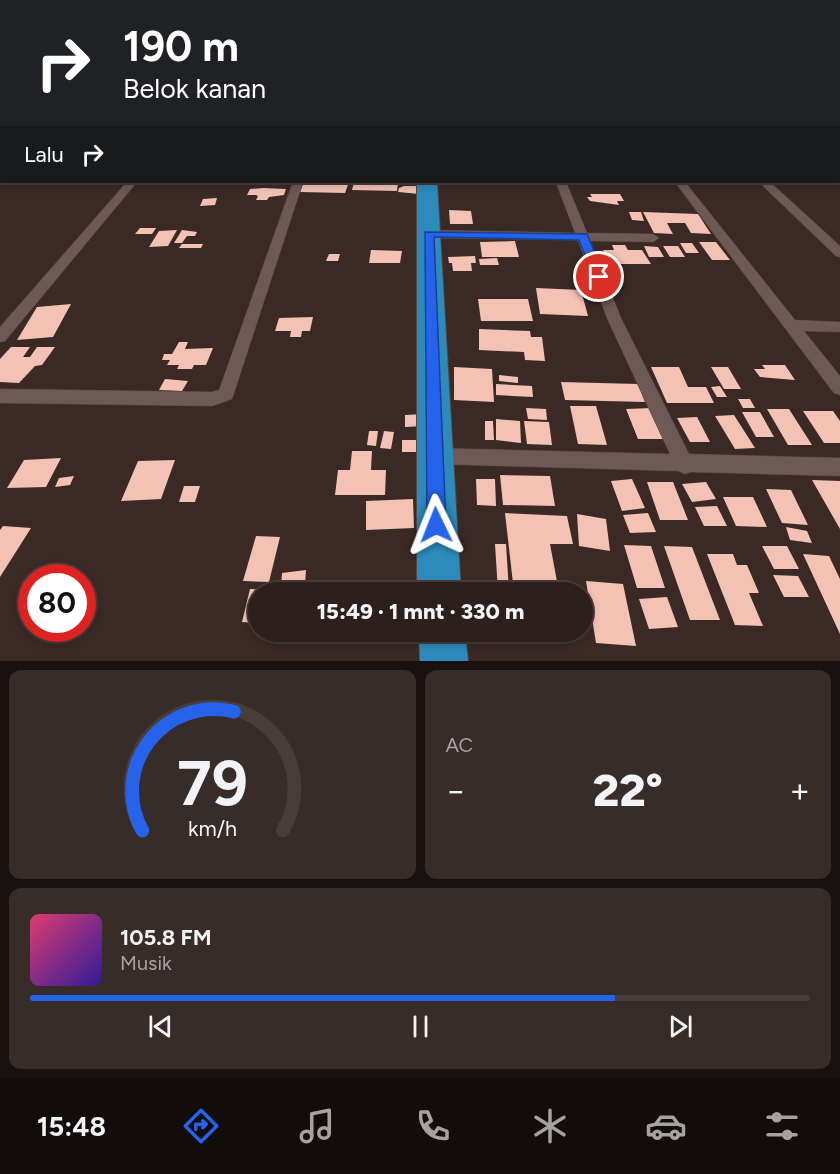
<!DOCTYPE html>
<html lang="id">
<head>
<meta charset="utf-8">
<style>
	body { margin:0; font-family:Figtree,sans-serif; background:#382c29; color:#f1f3f6; height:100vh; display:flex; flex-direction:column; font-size:22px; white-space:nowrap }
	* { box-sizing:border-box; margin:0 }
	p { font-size:20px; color:#a6a2a3 }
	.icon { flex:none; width:33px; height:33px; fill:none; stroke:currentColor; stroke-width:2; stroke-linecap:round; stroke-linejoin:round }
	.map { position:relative; height:661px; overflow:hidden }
	.panel { display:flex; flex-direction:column; gap:9px; padding:9px; background:#18110f; flex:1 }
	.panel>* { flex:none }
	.top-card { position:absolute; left:0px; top:0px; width:840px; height:183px; box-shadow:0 3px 9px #0003,0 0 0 2px #483d3b; background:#202124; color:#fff; overflow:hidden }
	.speed { position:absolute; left:18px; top:564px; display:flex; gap:12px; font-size:30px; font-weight:700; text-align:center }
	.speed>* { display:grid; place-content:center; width:78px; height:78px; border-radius:50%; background:#2c1f1c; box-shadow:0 3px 9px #0003,0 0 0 2px #483d3b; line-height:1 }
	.speed .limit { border:9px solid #d22; background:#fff; color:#111 }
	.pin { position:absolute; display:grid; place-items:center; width:51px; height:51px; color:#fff; margin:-26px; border:3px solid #fff; border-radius:50%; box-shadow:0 2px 6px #0007 }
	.me { position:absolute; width:66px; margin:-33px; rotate:358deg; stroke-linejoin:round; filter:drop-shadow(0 0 4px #0008) }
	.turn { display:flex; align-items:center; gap:21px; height:126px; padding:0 24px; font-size:27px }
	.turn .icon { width:78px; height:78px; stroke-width:2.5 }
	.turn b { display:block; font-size:42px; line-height:51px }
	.then { display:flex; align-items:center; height:57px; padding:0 24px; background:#0003; gap:12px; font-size:22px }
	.big { font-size:45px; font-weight:800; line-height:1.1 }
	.panel .tile { flex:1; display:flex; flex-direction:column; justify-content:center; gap:9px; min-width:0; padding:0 21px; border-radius:12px; background:#382c29 }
	.panel .dial { align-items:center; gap:0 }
	.dial svg { height:156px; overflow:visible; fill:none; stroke:#483d3b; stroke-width:7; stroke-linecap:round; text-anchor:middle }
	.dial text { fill:#f1f3f6; stroke:none }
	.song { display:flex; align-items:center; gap:18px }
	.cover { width:72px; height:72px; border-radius:9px; background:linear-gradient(135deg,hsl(340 70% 55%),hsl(250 70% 35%)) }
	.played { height:6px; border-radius:3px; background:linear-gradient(90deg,#2563eb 75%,#483d3b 75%) }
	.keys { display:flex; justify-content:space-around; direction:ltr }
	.heat { display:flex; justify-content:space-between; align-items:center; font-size:33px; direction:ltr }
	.panel .tiles { flex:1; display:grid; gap:9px; grid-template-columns:1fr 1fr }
	.tile:last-child { grid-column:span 2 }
	.trip { position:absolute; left:248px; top:582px; width:345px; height:60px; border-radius:30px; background:#2c1f1c; box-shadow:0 3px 9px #0003,0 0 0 2px #483d3b; font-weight:800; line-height:60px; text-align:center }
	.tab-bar { display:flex; height:96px; justify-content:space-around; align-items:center; background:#120c0b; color:#a6a2a3 }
	.tab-bar .icon { width:42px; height:42px }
	.tab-bar .selected { color:#2563eb }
	.tab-bar b { font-size:27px; color:#f1f3f6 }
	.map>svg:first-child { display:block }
	.building { fill:#f3c2b5 }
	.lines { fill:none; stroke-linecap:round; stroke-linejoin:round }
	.street-casing { stroke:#554642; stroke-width:1 }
	.highway-casing { stroke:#554642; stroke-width:2 }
	.street { fill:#6e5954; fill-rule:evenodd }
	.highway { fill:#2d8bbc; fill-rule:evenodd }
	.route { fill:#2563eb; stroke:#184099; stroke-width:1.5 }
</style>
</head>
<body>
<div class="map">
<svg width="840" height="661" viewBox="0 0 840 661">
	<rect width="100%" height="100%" fill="#3b2925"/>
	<!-- building -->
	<path class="building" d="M304,182H349L345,193L300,192Z
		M354,182H398L397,191L352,190Z
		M404,186H421L420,194L398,192L399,188Z
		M250,189L263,188L286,189L284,195L269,197L267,200H256L258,196L256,195H247Z
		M590,194H620L624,201H617L619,205L590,201L587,197H592Z
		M217,198L215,205L200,206L203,199Z
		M449,210L471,211L473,224H450Z
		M629,212H641L644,221L632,220Z
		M643,212L698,214L711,234L691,233L685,223H667L673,234L654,233Z
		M140,228H156L152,234H135Z
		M177,230L168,246L149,247L159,231Z
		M182,230L197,232L195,236H187L182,243H174Z
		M515,241L519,257H482L480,242Z
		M699,242H716L730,260H712Z
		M680,243H692L699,253H686Z
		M182,244H203L201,248H179Z
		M612,245H625L628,250H642L651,264H611L603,250H614Z
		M644,246L658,247L664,257H649Z
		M663,246H678L685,257H670Z
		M371,250L402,251L400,263H369Z
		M329,254H340L338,261H326Z
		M475,256L476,263H471L472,271H453L452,263H449L448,257Z
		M497,258L499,265H480L479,259Z
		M536,288L581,290L588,316L540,314Z
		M478,299H528L533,321H481Z
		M71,304L53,337L17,340L37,307Z
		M313,317L310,331H302L301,337H290L291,331H275L279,318Z
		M479,329L530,331L531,337H542L545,361L525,360L524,352L479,350Z
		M179,342H188L185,349L213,348L206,365H194L192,369H177L179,365H167L170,360H162L164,354H172Z
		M11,347H30L23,357H30L37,347H55L42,365L35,366L19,383L0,382V359Z
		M762,365H785L795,380L760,377L754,369H765Z
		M454,367L492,369L494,402L454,400Z
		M651,367H679L688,387H706L714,403H667Z
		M711,367H728L741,389H724Z
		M499,375L518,377V383L499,381Z
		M165,379L188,381L182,391L159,390Z
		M561,382L638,384L645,402L565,400Z
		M496,384L532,386L533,397L496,395Z
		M720,386L727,397H717L711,387Z
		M738,399H750L755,408H743Z
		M570,406H596L607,445L578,444Z
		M526,408L546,409L547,420L528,419Z
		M652,408L666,439H638L626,409Z
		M767,409H789L812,445H788Z
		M803,411H833L840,421V443H824Z
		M742,412H760L774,437H756Z
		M423,414L424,426L405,427V415Z
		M734,415L755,448L735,449L715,416Z
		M697,417L710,442H690L677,418Z
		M496,419L520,421L521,443L496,440Z
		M485,421H493L494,440H485Z
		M524,421L549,422L552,445L527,444Z
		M369,431H378L376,446L367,445Z
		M384,431L394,432L391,449L380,448Z
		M402,440H424V452H402Z
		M352,451H372L371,470H386L385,495H335L338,470H350Z
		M61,458L46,487L7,488L24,460Z
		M175,460L161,499L121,501L138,461Z
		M500,475L550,476L555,506L503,505Z
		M74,476L70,485L55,487L59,478Z
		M476,479H495L496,506L477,505Z
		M632,479L645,508L622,511L611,481Z
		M812,480L840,481V529Z
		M647,482H673L688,520H660Z
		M706,482L716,499L692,502L682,484Z
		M184,486H200L195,502H179Z
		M766,489L791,490L808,525L782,523Z
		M723,497H753L767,527L736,526Z
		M413,499L414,528L366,530V501Z
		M717,506L727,526H704L695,507Z
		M505,513L567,516L573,544H550L559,592H514Z
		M648,513L656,532L630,533L623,515Z
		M577,514L606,519L610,551L579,546Z
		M3,526L31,528L0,577V530Z
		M786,527L807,531L812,543L790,540Z
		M256,536L280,537L269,582L243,581Z
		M495,544H506L509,592H498Z
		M624,545L651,546L665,588H637Z
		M664,546L692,547L720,620H690Z
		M762,546H787L799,569H774Z
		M707,554H733L737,565H747L759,593H749L763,626L735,625Z
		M803,554L829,556L840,579V634Z
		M306,570L305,585L281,588L282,573Z
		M773,575L798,576L809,597H784Z
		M586,581L623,584L636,646L596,643Z
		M250,589L269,590L268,592H258V623L242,622Z
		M667,597L678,627L649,629L639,599Z
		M284,632H302L301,636L283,638Z"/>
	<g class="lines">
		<!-- street casing -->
		<g class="street-casing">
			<path id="street" d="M0,84H2L0,89Z
				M0,124H2V130H0Z
				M0,169H2V175H0Z
				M127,182H137L5,341L0,342V327Z
				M293,182H303L232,399L212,406L0,403V389L212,392L219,390Z
				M556,182H566L587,233L653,234L659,238L653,242L590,241L621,318L689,454L840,458V476L691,472L685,474L678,471L434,464L427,462L425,456L427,450L434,448L670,454L607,318L578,240L429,238L423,234L429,230L575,233Z
				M675,182H685L795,320L840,322V332L804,331L840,376V395L834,393Z
				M759,182H770L840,246V257L836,256Z"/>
		</g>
		<!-- highway casing -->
		<g class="highway-casing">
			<path id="highway" d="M417,182H437L461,592H417Z
				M419,632H465L468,661H420Z"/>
		</g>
		<!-- street -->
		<use href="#street" class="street"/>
		<!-- highway -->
		<use href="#highway" class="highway"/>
	</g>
	<!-- sky -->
	<linearGradient id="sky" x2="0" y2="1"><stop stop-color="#201714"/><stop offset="0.44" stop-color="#4f4951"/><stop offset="1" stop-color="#4f4951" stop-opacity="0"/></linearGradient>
	<rect width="840" height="166" fill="url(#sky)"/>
	<!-- route -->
	<path class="route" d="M425,232L587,234L605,277L599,281L595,280L579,240L434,237L446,525L443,532L436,535L430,532L427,525Z"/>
</svg>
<div class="speed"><div class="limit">80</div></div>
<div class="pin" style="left:599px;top:277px;background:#d93025"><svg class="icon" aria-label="arrive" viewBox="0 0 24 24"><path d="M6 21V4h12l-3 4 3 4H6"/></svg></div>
<svg class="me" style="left:436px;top:525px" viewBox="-20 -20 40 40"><path d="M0-17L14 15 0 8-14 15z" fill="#2563eb" stroke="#fff" stroke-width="4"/></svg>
<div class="trip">15:49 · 1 mnt · 330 m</div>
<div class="top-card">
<div class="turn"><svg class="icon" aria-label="right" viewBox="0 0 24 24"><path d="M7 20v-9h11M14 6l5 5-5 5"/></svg><div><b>190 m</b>Belok kanan</div></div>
<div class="then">Lalu<svg class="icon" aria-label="right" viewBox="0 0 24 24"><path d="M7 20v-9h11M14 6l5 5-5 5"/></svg></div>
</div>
</div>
<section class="panel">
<div class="tiles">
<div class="tile dial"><svg viewBox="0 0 100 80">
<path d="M14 69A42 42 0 1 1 86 69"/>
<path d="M14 69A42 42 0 0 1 61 8" stroke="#2563eb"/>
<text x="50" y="56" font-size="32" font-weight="700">79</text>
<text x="50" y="72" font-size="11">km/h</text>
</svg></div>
<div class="tile"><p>AC</p>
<div class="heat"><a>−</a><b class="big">22°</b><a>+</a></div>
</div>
<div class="tile">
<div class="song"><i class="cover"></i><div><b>105.8 FM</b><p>Musik</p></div></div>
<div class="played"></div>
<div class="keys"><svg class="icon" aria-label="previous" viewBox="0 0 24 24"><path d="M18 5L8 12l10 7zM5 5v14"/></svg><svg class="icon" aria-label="pause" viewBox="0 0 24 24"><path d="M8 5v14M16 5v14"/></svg><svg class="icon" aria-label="next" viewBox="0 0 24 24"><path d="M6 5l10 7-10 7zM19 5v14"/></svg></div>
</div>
</div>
</section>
<nav class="tab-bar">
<b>15:48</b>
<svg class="icon selected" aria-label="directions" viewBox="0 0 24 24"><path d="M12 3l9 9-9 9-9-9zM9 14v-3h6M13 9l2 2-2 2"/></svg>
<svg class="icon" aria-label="music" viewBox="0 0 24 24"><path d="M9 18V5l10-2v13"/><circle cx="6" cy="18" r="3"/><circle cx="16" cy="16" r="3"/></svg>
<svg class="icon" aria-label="phone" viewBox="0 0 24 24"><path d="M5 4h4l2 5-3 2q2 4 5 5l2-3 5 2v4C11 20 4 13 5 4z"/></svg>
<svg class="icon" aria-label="climate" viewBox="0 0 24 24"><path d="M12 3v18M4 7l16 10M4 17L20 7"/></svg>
<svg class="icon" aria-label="car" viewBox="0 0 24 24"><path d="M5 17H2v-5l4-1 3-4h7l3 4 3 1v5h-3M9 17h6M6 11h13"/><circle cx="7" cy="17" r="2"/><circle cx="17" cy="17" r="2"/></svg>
<svg class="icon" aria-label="filters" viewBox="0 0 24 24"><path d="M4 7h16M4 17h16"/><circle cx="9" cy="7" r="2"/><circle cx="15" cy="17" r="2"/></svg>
</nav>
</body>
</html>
